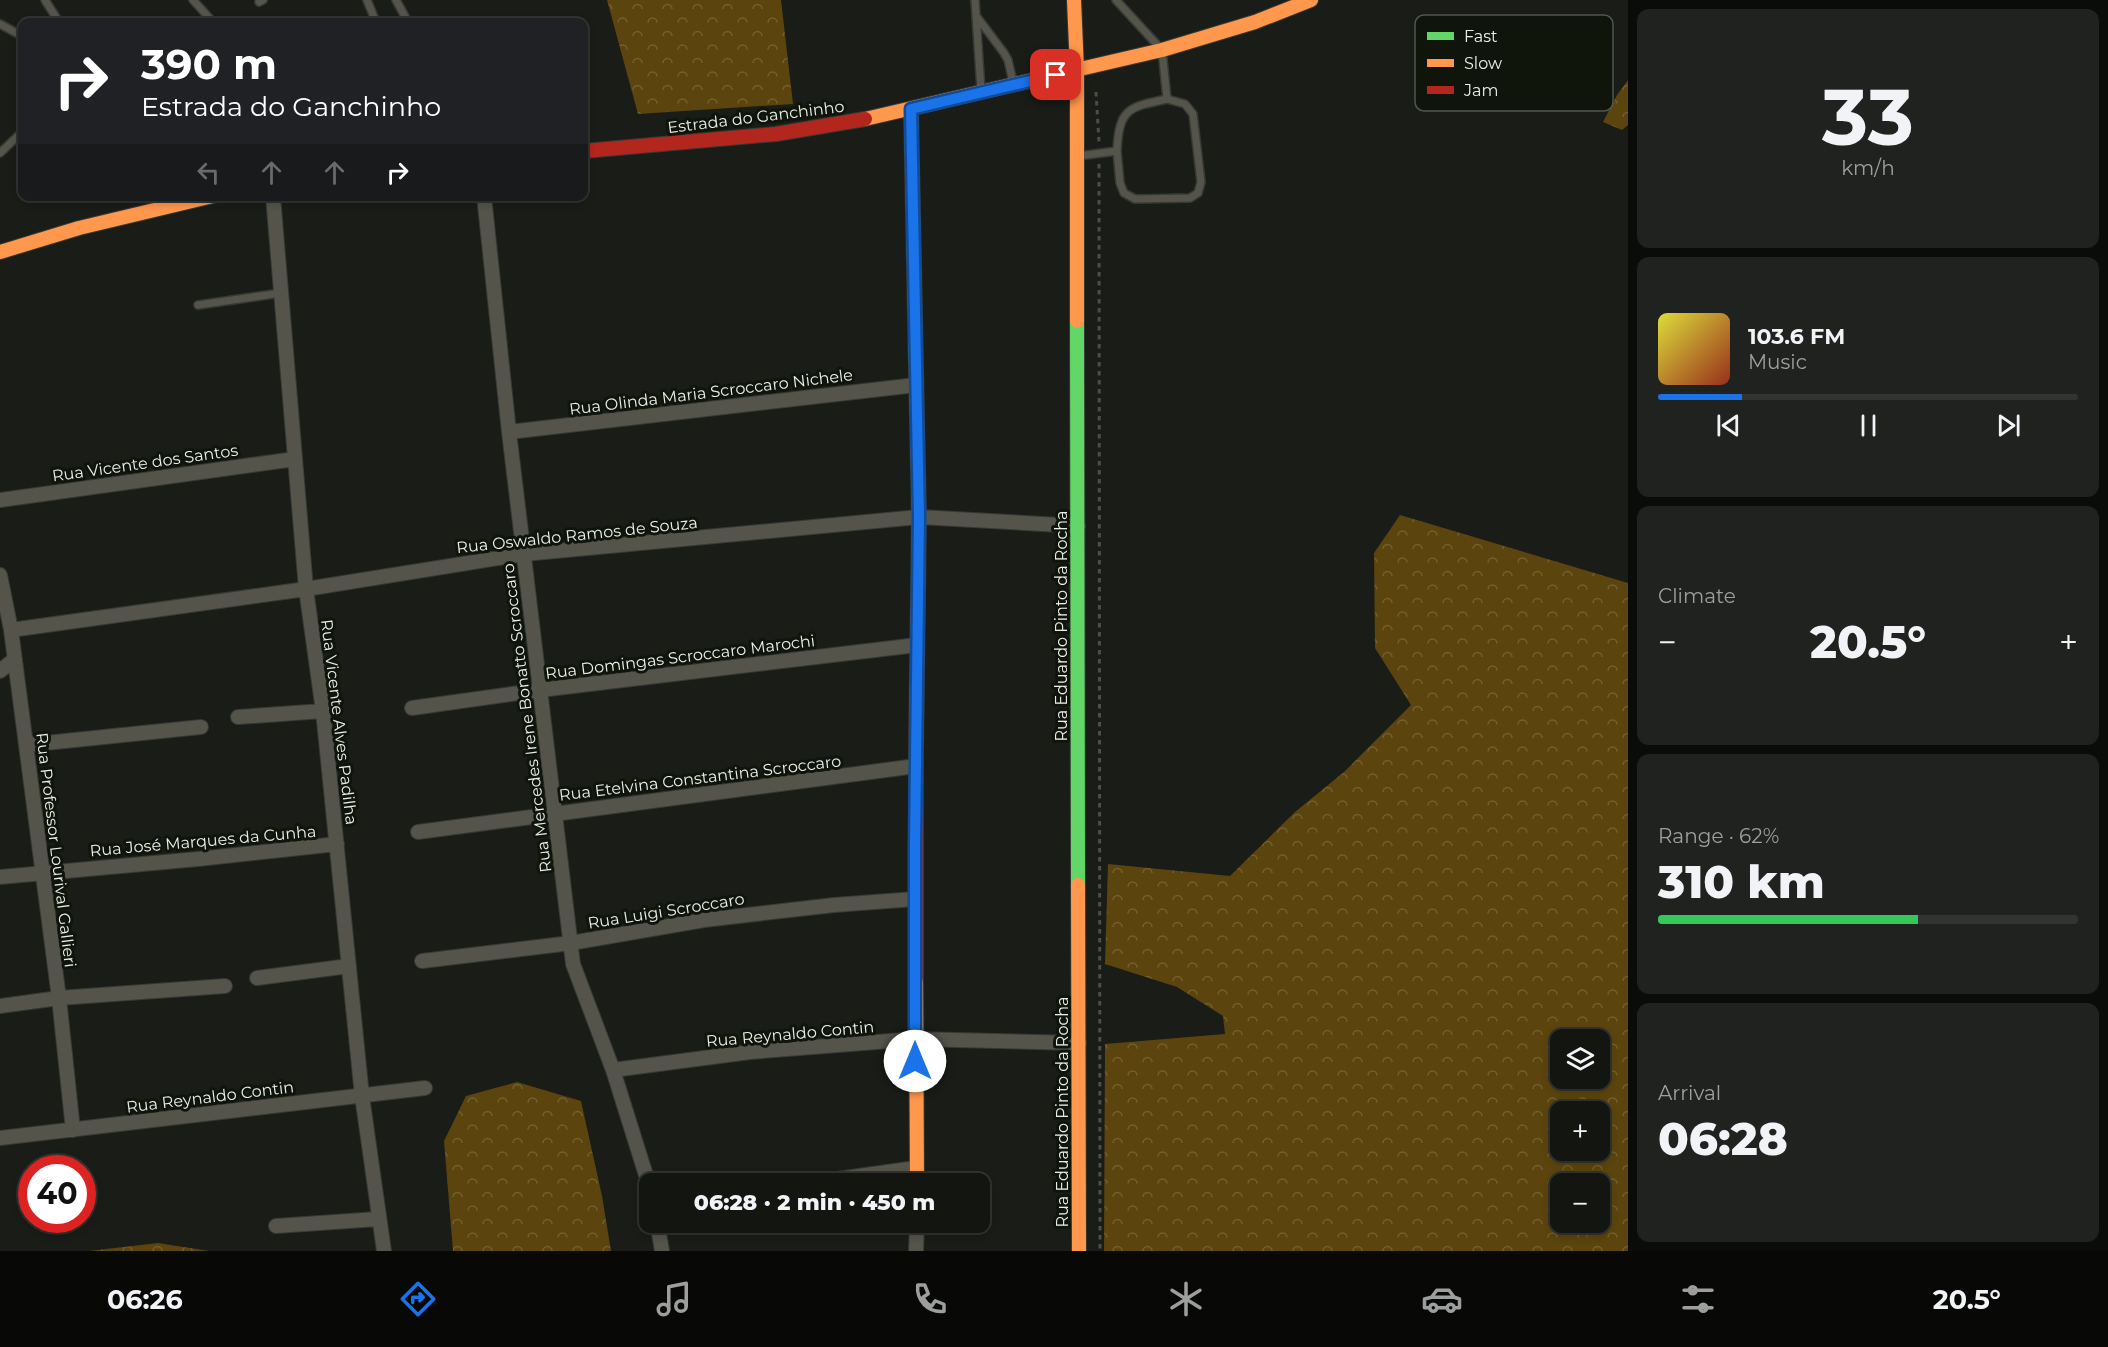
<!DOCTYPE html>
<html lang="en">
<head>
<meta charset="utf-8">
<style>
	body { margin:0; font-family:Montserrat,sans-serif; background:#20221f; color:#f1f3f6; height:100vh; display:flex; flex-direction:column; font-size:22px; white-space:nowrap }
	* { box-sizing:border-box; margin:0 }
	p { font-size:20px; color:#9d9f9f }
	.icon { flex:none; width:33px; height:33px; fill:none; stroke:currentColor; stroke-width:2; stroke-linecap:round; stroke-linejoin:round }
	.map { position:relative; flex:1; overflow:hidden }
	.details { display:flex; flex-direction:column; gap:9px; padding:9px; background:#0a0c09; width:480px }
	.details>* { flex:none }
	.hud { position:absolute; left:18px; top:18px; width:570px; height:183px; border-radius:12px; box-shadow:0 3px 9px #0003,0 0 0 2px #323431; background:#202124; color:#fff; overflow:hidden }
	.controls { position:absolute; left:1550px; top:1029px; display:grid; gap:12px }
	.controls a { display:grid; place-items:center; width:60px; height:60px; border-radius:12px; background:#131511; box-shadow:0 3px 9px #0003,0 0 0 2px #323431; font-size:30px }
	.speed { position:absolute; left:18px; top:1155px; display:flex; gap:12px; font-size:30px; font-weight:700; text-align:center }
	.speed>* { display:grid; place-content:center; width:78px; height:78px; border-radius:50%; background:#131511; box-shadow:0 3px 9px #0003,0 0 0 2px #323431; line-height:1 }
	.speed .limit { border:9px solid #d22; background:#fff; color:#111 }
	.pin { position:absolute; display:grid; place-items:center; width:51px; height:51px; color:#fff; margin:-26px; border-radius:12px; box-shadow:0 3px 9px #0006 }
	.me { position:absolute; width:66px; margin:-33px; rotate:0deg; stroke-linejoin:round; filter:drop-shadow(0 0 4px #0008) }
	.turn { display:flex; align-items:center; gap:21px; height:126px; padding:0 24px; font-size:27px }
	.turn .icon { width:78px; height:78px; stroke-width:2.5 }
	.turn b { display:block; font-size:42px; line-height:51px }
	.lanes { display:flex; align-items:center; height:57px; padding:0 24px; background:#0003; justify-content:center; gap:30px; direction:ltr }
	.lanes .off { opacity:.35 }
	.big { font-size:45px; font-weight:800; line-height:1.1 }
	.details .card { flex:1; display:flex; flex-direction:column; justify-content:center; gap:9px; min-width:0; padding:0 21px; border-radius:12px; background:#20221f }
	.details .dial { align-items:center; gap:0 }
	.dial b { font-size:78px; line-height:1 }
	.song { display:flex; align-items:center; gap:18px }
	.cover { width:72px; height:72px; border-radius:9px; background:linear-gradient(135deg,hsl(60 70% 55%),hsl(10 70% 35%)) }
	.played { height:6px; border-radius:3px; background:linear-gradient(90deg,#1a73e8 20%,#323431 20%) }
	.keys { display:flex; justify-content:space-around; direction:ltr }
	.heat { display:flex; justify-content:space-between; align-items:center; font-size:33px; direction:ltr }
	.charge { height:9px; border-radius:4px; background:linear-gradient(90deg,#34c759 62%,#323431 0) }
	.trip { position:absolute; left:639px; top:1173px; width:351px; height:60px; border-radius:12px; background:#131511; box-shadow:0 3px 9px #0003,0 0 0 2px #323431; font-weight:800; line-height:60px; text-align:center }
	.tab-bar { display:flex; height:96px; justify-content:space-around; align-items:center; background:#080807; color:#9d9f9f }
	.tab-bar .icon { width:42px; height:42px }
	.tab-bar .active { color:#1a73e8 }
	.tab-bar b { font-size:27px; color:#f1f3f6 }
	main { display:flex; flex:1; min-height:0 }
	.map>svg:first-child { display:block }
	.forest { fill:url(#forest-crowns); fill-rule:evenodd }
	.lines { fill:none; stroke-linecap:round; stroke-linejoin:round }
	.lane-casing { stroke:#373935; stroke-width:10 }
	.street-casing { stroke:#373935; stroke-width:16 }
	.fast-casing { stroke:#373935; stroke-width:16 }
	.slow-casing { stroke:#373935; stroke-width:16 }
	.jam-casing { stroke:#373935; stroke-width:16 }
	.path { stroke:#4d4e47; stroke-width:3; stroke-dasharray:4.5 4.5; stroke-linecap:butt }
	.lane { stroke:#54544b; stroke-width:7 }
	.street { stroke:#54544b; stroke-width:14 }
	.fast { stroke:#63d668; stroke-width:14 }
	.slow { stroke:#ff974d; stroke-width:14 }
	.jam { stroke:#b3261e; stroke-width:14 }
	.route-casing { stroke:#114b97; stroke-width:15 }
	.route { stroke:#1a73e8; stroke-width:10 }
	.labels { text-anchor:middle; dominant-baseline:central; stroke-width:6; stroke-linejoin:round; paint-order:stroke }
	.street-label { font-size:16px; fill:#ecefe9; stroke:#10150c }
	.key { fill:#10150c; stroke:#52564e; stroke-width:1.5 }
	.key-label { font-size:16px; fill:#ecefe9 }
</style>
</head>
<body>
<main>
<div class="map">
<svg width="1628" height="1251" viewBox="0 0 1628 1251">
	<defs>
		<pattern id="forest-crowns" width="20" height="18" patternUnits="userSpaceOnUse" patternTransform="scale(1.5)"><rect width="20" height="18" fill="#5b440d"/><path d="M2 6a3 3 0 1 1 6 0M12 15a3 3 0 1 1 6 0" fill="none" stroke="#735f30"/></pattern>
	</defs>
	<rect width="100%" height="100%" fill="#191c17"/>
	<!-- forest -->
	<path class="forest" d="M607,0H781L793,104L638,114Z
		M1628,80V125L1622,130L1603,122L1617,95Z
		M1400,515L1628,583V1251H1104L1105,1044L1225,1034L1223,1016L1177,987L1105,964L1108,864L1230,876L1295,812L1344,772L1411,705L1375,648L1374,553ZM1560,1040H1599V1078H1560ZM1560,1112H1599V1150H1560ZM1560,1184H1599V1222H1560Z
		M517,1082L581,1101L602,1196L611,1251H453L444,1141L466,1096Z
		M158,1243L209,1251H89Z"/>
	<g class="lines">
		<!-- lane casing -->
		<g class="lane-casing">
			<path id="lane" d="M45,0L59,22
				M193,0L213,22
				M367,0L376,22
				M396,0L408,22
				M975,0L981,90
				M259,2L263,0
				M977,17L1004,53L1008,60L1013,82
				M0,24L22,36
				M1117,151L1120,183L1124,193L1135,199L1190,198L1198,193L1201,182L1193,114L1185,104L1167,99
				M0,153L22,132
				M1078,156L1117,151C1119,109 1128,107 1167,99L1162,50L1116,0
				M198,305L281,293"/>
		</g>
		<!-- street casing -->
		<g class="street-casing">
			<path id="street" d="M273,196L306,589L323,711L362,1096L384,1251
				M484,196L509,432L573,964L613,1070L650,1188
				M509,432L916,385
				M0,500L295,459
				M0,575L11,630L59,998L73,1130
				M11,630L306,589L524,554L919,517L1078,526
				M0,671L15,659
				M412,708L540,690L917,645
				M238,717L323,711
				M26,745L201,727
				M418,832L916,766
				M0,877L198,859L337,844
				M422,961L571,943L704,920L834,905L915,899
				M257,978L349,966
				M0,1006L59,998L225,986
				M613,1070L750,1052L915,1039L1079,1043
				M0,1138L425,1088
				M802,1184L916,1168
				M657,1222L662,1251
				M276,1226L378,1219
				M916,1251L917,1222"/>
		</g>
		<!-- fast casing -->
		<g class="fast-casing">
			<path id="fast" d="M911,109L917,419
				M1077,321L1078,885"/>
		</g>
		<!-- slow casing -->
		<g class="slow-casing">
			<path id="slow" d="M1074,0L1077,70V321
				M865,119L1162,50L1255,22L1311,0
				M0,252L79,228L213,196
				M916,752L919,517L917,419
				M1078,885L1079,1251
				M916,978L917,1184"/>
		</g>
		<!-- jam casing -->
		<g class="jam-casing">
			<path id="jam" d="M584,151L776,134L865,119
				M916,978V752"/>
		</g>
		<!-- path -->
		<path class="path" d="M1096,92L1099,142
			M1099,164L1100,1251"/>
		<!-- lane -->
		<use href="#lane" class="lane"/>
		<!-- street -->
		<use href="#street" class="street"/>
		<!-- fast -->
		<use href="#fast" class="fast"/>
		<!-- slow -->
		<use href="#slow" class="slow"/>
		<!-- jam -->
		<use href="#jam" class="jam"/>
	</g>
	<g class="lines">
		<!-- route casing -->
		<g class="route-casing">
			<path id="route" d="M915,1061V844L919,517L911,109L1056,75"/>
		</g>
		<!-- route -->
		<use href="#route" class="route"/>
	</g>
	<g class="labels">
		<!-- street labels -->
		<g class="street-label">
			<text transform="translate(756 117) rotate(-7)">Estrada do Ganchinho</text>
			<text transform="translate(711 392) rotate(-7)">Rua Olinda Maria Scroccaro Nichele</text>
			<text transform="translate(145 463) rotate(-8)">Rua Vicente dos Santos</text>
			<text transform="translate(577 535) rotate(-6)">Rua Oswaldo Ramos de Souza</text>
			<text transform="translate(1061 626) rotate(-90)">Rua Eduardo Pinto da Rocha</text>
			<text transform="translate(680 657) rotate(-7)">Rua Domingas Scroccaro Marochi</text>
			<text transform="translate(527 718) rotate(-97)">Rua Mercedes Irene Bonatto Scroccaro</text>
			<text transform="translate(339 722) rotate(83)">Rua Vicente Alves Padilha</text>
			<text transform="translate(700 778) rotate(-7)">Rua Etelvina Constantina Scroccaro</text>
			<text transform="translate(203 841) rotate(-5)">Rua José Marques da Cunha</text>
			<text transform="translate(56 850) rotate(83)">Rua Professor Lourival Gallieri</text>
			<text transform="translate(666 911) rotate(-9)">Rua Luigi Scroccaro</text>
			<text transform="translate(790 1034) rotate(-5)">Rua Reynaldo Contin</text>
			<text transform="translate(210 1097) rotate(-7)">Rua Reynaldo Contin</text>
			<text transform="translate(1062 1112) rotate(-90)">Rua Eduardo Pinto da Rocha</text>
		</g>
	</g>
	<!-- legend -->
	<rect x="1415" y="15" width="198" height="96" rx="9" class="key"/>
	<rect x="1427" y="32" width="27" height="8" fill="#63d668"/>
	<rect x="1427" y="59" width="27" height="8" fill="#ff974d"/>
	<rect x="1427" y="86" width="27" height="8" fill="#b3261e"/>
	<g class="key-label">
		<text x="1464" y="42">Fast</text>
		<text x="1464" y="69">Slow</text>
		<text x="1464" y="96">Jam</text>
	</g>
</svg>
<div class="controls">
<a><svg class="icon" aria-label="layers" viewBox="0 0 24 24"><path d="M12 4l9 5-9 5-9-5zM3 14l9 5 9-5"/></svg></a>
<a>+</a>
<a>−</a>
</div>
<div class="speed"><div class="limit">40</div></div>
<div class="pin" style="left:1056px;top:75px;background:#d93025"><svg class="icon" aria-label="arrive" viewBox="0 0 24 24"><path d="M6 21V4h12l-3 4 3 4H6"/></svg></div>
<svg class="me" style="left:915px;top:1061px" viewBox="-20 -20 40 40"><circle r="19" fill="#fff"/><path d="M0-13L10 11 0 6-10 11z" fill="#1a73e8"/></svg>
<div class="trip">06:28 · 2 min · 450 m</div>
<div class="hud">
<div class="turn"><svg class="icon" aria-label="right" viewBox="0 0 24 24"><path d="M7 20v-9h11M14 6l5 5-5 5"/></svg><div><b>390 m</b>Estrada do Ganchinho</div></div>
<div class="lanes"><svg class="icon off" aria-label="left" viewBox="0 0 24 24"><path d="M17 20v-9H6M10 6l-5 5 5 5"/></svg><svg class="icon off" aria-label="ahead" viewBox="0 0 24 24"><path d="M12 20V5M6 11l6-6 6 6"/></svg><svg class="icon off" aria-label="ahead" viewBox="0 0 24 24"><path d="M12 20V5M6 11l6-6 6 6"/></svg><svg class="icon" aria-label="right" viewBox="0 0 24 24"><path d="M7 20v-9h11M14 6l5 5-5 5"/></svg></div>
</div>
</div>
<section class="details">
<div class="card dial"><b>33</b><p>km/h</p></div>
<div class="card">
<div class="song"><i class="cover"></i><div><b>103.6 FM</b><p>Music</p></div></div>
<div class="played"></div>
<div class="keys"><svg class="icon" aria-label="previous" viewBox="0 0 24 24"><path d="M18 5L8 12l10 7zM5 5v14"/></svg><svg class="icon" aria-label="pause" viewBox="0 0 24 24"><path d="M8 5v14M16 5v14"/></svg><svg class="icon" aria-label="next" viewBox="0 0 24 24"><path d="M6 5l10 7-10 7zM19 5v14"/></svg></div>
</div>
<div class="card"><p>Climate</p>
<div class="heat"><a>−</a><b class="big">20.5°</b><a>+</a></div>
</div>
<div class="card"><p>Range · 62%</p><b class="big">310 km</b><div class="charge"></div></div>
<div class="card"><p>Arrival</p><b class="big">06:28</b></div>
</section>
</main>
<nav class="tab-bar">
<b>06:26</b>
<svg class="icon active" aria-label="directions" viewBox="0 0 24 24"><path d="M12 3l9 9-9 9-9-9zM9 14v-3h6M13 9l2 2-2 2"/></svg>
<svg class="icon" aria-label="music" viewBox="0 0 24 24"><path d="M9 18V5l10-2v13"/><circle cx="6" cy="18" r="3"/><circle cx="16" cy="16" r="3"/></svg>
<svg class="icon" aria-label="phone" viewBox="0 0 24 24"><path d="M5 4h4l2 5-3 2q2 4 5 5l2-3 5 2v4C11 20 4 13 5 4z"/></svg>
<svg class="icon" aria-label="climate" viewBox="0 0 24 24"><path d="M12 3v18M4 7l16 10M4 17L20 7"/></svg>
<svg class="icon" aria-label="car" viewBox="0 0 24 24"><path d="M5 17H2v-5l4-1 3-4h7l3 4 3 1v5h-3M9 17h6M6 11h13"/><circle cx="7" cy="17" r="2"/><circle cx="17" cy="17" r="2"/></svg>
<svg class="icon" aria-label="filters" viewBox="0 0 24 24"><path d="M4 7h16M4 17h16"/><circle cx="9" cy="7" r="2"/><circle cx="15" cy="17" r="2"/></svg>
<b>20.5°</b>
</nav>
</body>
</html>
